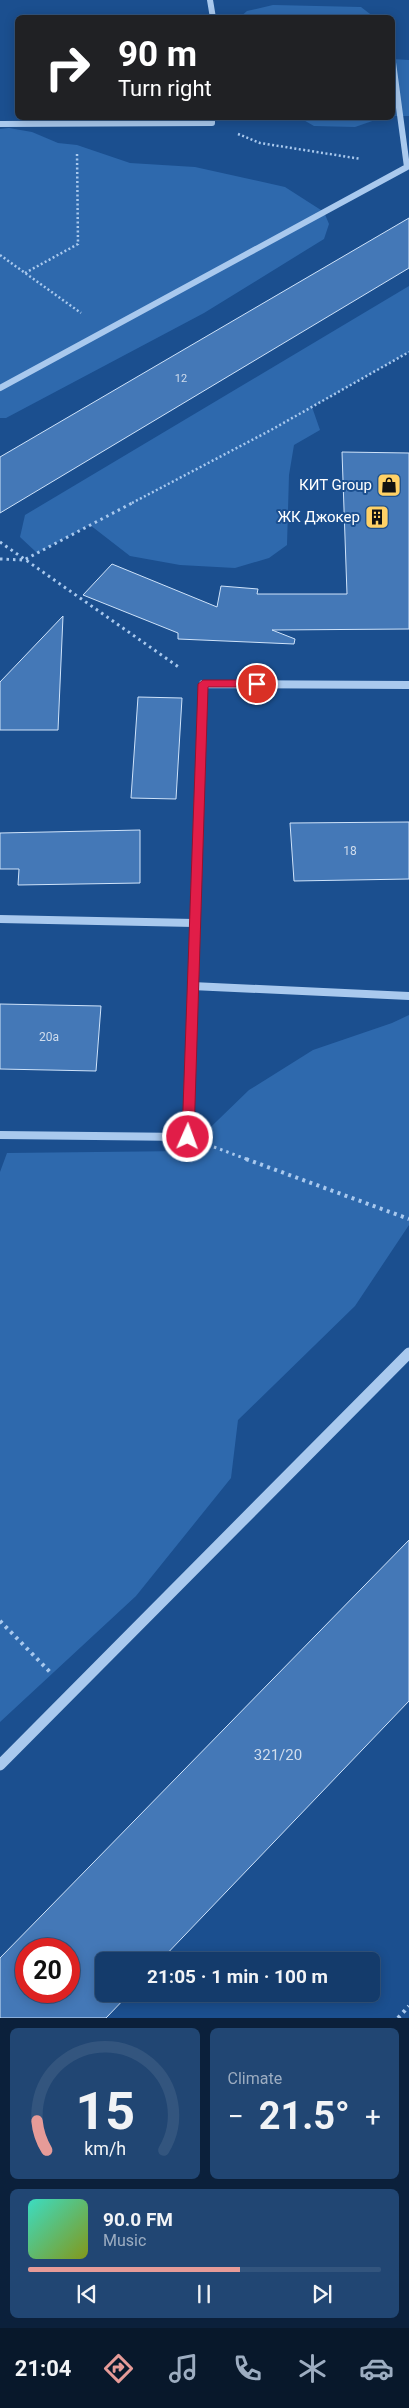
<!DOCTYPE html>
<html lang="en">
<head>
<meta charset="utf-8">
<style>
	body { margin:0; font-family:Roboto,sans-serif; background:#214673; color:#f1f3f6; height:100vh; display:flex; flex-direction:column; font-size:19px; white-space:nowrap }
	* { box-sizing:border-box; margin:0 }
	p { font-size:16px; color:#9dadc1 }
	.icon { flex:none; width:28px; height:28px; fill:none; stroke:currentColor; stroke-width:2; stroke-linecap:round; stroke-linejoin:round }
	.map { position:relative; height:2018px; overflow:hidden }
	.side { display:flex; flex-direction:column; gap:10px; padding:10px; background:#0b203b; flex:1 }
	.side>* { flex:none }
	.hud { position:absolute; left:15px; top:15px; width:380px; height:105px; border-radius:8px; box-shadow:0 2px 12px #0003,0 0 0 1px #33557e; background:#202124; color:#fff; overflow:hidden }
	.speed { position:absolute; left:15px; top:1938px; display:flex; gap:10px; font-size:25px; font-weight:700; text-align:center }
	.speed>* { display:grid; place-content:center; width:65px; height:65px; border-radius:50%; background:#143b6b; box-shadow:0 2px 12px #0003,0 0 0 1px #33557e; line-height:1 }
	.speed .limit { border:8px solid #d22; background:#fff; color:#111 }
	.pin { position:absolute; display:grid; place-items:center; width:42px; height:42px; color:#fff; margin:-21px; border:2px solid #fff; border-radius:50%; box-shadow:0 1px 5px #0007 }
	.me { position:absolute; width:55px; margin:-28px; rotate:2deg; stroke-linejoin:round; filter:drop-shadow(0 0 4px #0008) }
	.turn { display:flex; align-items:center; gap:18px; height:105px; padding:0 20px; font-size:22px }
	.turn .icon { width:65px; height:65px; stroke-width:2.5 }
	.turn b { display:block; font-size:35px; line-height:42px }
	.big { font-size:38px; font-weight:700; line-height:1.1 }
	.side .card { flex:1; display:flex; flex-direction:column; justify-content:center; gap:8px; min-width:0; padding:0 18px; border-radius:8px; background:#214673 }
	.side .dial { align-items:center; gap:0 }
	.dial svg { height:130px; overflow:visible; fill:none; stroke:#33557e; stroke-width:7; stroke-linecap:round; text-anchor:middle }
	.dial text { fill:#f1f3f6; stroke:none }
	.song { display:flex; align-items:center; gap:15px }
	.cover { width:60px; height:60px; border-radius:8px; background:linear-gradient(135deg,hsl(170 70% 55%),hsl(70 70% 35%)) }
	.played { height:5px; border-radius:2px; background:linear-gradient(90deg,#e69b98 60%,#33557e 60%) }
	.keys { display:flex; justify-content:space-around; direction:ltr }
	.heat { display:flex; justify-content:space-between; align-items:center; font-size:28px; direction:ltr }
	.side .tiles { flex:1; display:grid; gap:10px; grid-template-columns:1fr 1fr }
	.card:last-child { grid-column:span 2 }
	.trip { position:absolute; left:95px; top:1952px; width:285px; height:50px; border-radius:8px; background:#143b6b; box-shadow:0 2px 12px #0003,0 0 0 1px #33557e; font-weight:700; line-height:50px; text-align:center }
	.tabs { display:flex; height:80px; justify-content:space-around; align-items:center; background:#08182b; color:#9dadc1 }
	.tabs .icon { width:35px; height:35px }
	.tabs .on { color:#e69b98 }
	.tabs b { font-size:22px; color:#f1f3f6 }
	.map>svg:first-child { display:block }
	.green { fill:#2e69ad }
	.building { fill:#4478b7; stroke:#cfe3fa; fill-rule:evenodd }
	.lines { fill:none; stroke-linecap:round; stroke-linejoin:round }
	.path-far2 { stroke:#a9c9ee; stroke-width:2.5; stroke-dasharray:2 2.5; stroke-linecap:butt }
	.path-far1 { stroke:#a9c9ee; stroke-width:3; stroke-dasharray:2.5 4; stroke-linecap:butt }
	.path { stroke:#a9c9ee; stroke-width:4; stroke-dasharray:3 4.5; stroke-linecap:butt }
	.minor-far2 { stroke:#a9c9ee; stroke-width:6 }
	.minor-far1 { stroke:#a9c9ee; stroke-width:8 }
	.minor { stroke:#a9c9ee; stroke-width:11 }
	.route { fill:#e11d48; stroke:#92132f }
	.labels { text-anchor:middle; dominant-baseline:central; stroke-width:4; stroke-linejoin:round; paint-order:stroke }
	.far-number-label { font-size:11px; fill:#d0dded }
	.number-label { font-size:12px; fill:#d0dded }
	.poi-label { font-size:15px; fill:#fff; stroke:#1b4f8f; text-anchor:end }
	.near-number-label { font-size:15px; fill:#d0dded }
</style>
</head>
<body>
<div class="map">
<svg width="409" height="2018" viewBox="0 0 409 2018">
	<rect width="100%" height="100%" fill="#1b4f8f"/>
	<!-- green -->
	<path class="green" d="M273,5L361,7L374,17H240L247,11Z
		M392,59L409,60V116H393Z
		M300,118H381L355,127L314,126Z
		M9,128L32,132L58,143L77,145L130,163L195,167L285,187L324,212L329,224L324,239L204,313L6,418H0V129Z
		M409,286V352L312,407L320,430L294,445L289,475L287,545L269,558L235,568L180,565L130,556L90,525L37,553L20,537L25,515Z
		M409,1015V1225L355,1306L238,1420L231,1478L136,1596L0,1722V1172L7,1153L186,1151L249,1090L313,1050L392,1023Z"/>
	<!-- building -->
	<path class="building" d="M409,218V268L0,513V457Z
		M342,452L409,453V629L272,630L295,639L294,644L178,639V633L83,595L112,564L217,607L221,586L258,589L257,594H347Z
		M63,616L58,730H0V682Z
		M138,697L182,698L176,799L131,798Z
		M409,822V879L294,881L290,823Z
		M140,830V883L18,885L19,869H0V833Z
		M0,1004L101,1006L96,1071L0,1069Z
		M409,1540V1701L160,1961H104V1994H129L106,2018H0V1958ZM26,1949H69V1991H26Z"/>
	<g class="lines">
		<!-- path-far2 -->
		<path class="path-far2" d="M238,134L260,143L361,159
			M0,255L81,313
			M25,273L78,244L77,152
			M132,503L271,430L409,352"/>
		<!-- path-far1 -->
		<path class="path-far1" d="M0,542L180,668
			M0,559L24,560L134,502
			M214,1147L249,1160"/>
		<!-- path -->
		<path class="path" d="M246,1159L409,1219
			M0,1621L50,1672
			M398,2018L409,2006"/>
		<!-- minor-far2 -->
		<path class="minor-far2" d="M210,0L213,18
			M0,124L212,123V118
			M0,388L407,167L392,55"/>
		<!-- minor-far1 -->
		<path class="minor-far1" d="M0,919L194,923L203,684L409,685
			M192,986L409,996
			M0,1135L188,1137L194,923"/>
		<!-- minor -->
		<path class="minor" d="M0,1765L409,1353"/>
	</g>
	<!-- route -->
	<path class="route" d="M203,680H257L262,684L257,687H208L194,1137L188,1142L182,1137L198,684Z"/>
	<!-- icons -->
	<defs>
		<g id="shop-square" transform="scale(1.25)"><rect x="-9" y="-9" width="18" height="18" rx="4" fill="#ffd166" stroke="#1b4f8f"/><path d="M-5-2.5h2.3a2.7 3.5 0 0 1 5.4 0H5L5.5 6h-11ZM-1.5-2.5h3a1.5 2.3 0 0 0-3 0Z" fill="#111"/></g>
		<g id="building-square" transform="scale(1.25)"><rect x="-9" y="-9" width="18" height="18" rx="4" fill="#ffd166" stroke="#1b4f8f"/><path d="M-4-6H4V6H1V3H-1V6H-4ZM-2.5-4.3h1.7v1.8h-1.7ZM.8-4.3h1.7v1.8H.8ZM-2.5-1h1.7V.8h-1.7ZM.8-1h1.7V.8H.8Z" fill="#111"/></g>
	</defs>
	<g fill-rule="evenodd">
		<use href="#shop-square" x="389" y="485"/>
		<use href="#building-square" x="377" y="517"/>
	</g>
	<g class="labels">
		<!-- far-number labels -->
		<g class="far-number-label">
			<text x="181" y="378">12</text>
		</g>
		<!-- number labels -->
		<g class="number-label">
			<text x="350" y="851">18</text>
			<text x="49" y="1037">20а</text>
		</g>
		<!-- poi labels -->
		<g class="poi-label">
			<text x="372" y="485">КИТ Group</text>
			<text x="360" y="517">ЖК Джокер</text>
		</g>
		<!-- near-number labels -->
		<g class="near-number-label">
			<text x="278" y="1755">321/20</text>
		</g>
	</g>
</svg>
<div class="speed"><div class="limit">20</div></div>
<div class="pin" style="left:257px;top:684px;background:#d93025"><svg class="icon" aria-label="arrive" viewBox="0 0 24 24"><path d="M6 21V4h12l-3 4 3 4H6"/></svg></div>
<svg class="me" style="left:188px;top:1137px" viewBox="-20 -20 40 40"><circle r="17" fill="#e11d48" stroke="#fff" stroke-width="3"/><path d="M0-11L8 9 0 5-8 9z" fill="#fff"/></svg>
<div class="trip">21:05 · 1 min · 100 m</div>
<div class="hud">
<div class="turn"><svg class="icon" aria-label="right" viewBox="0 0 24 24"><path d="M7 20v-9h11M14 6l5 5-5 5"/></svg><div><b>90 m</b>Turn right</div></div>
</div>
</div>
<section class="side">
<div class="tiles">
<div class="card dial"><svg viewBox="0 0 100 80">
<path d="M14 69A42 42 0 1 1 86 69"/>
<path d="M14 69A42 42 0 0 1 8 51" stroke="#e69b98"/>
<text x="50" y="56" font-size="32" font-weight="700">15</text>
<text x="50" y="72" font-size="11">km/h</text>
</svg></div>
<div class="card"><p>Climate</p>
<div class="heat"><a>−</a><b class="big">21.5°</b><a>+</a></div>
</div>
<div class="card">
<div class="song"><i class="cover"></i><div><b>90.0 FM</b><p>Music</p></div></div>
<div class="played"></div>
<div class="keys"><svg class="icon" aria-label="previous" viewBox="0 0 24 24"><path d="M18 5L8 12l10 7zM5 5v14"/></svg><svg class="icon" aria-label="pause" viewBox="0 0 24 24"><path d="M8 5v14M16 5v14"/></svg><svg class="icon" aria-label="next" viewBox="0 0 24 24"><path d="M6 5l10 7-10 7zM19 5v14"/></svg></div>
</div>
</div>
</section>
<nav class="tabs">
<b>21:04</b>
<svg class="icon on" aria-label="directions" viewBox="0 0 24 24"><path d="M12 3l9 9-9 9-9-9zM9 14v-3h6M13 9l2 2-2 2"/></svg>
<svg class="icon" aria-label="music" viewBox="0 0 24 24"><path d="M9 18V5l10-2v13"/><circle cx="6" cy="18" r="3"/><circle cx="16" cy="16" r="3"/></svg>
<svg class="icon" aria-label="phone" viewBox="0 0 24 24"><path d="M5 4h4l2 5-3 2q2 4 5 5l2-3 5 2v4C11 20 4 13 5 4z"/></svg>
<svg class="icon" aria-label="climate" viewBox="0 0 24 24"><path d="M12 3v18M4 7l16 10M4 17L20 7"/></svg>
<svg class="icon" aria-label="car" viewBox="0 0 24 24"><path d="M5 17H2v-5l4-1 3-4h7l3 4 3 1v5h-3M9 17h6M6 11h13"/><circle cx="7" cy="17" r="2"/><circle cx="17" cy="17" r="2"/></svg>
</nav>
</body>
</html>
